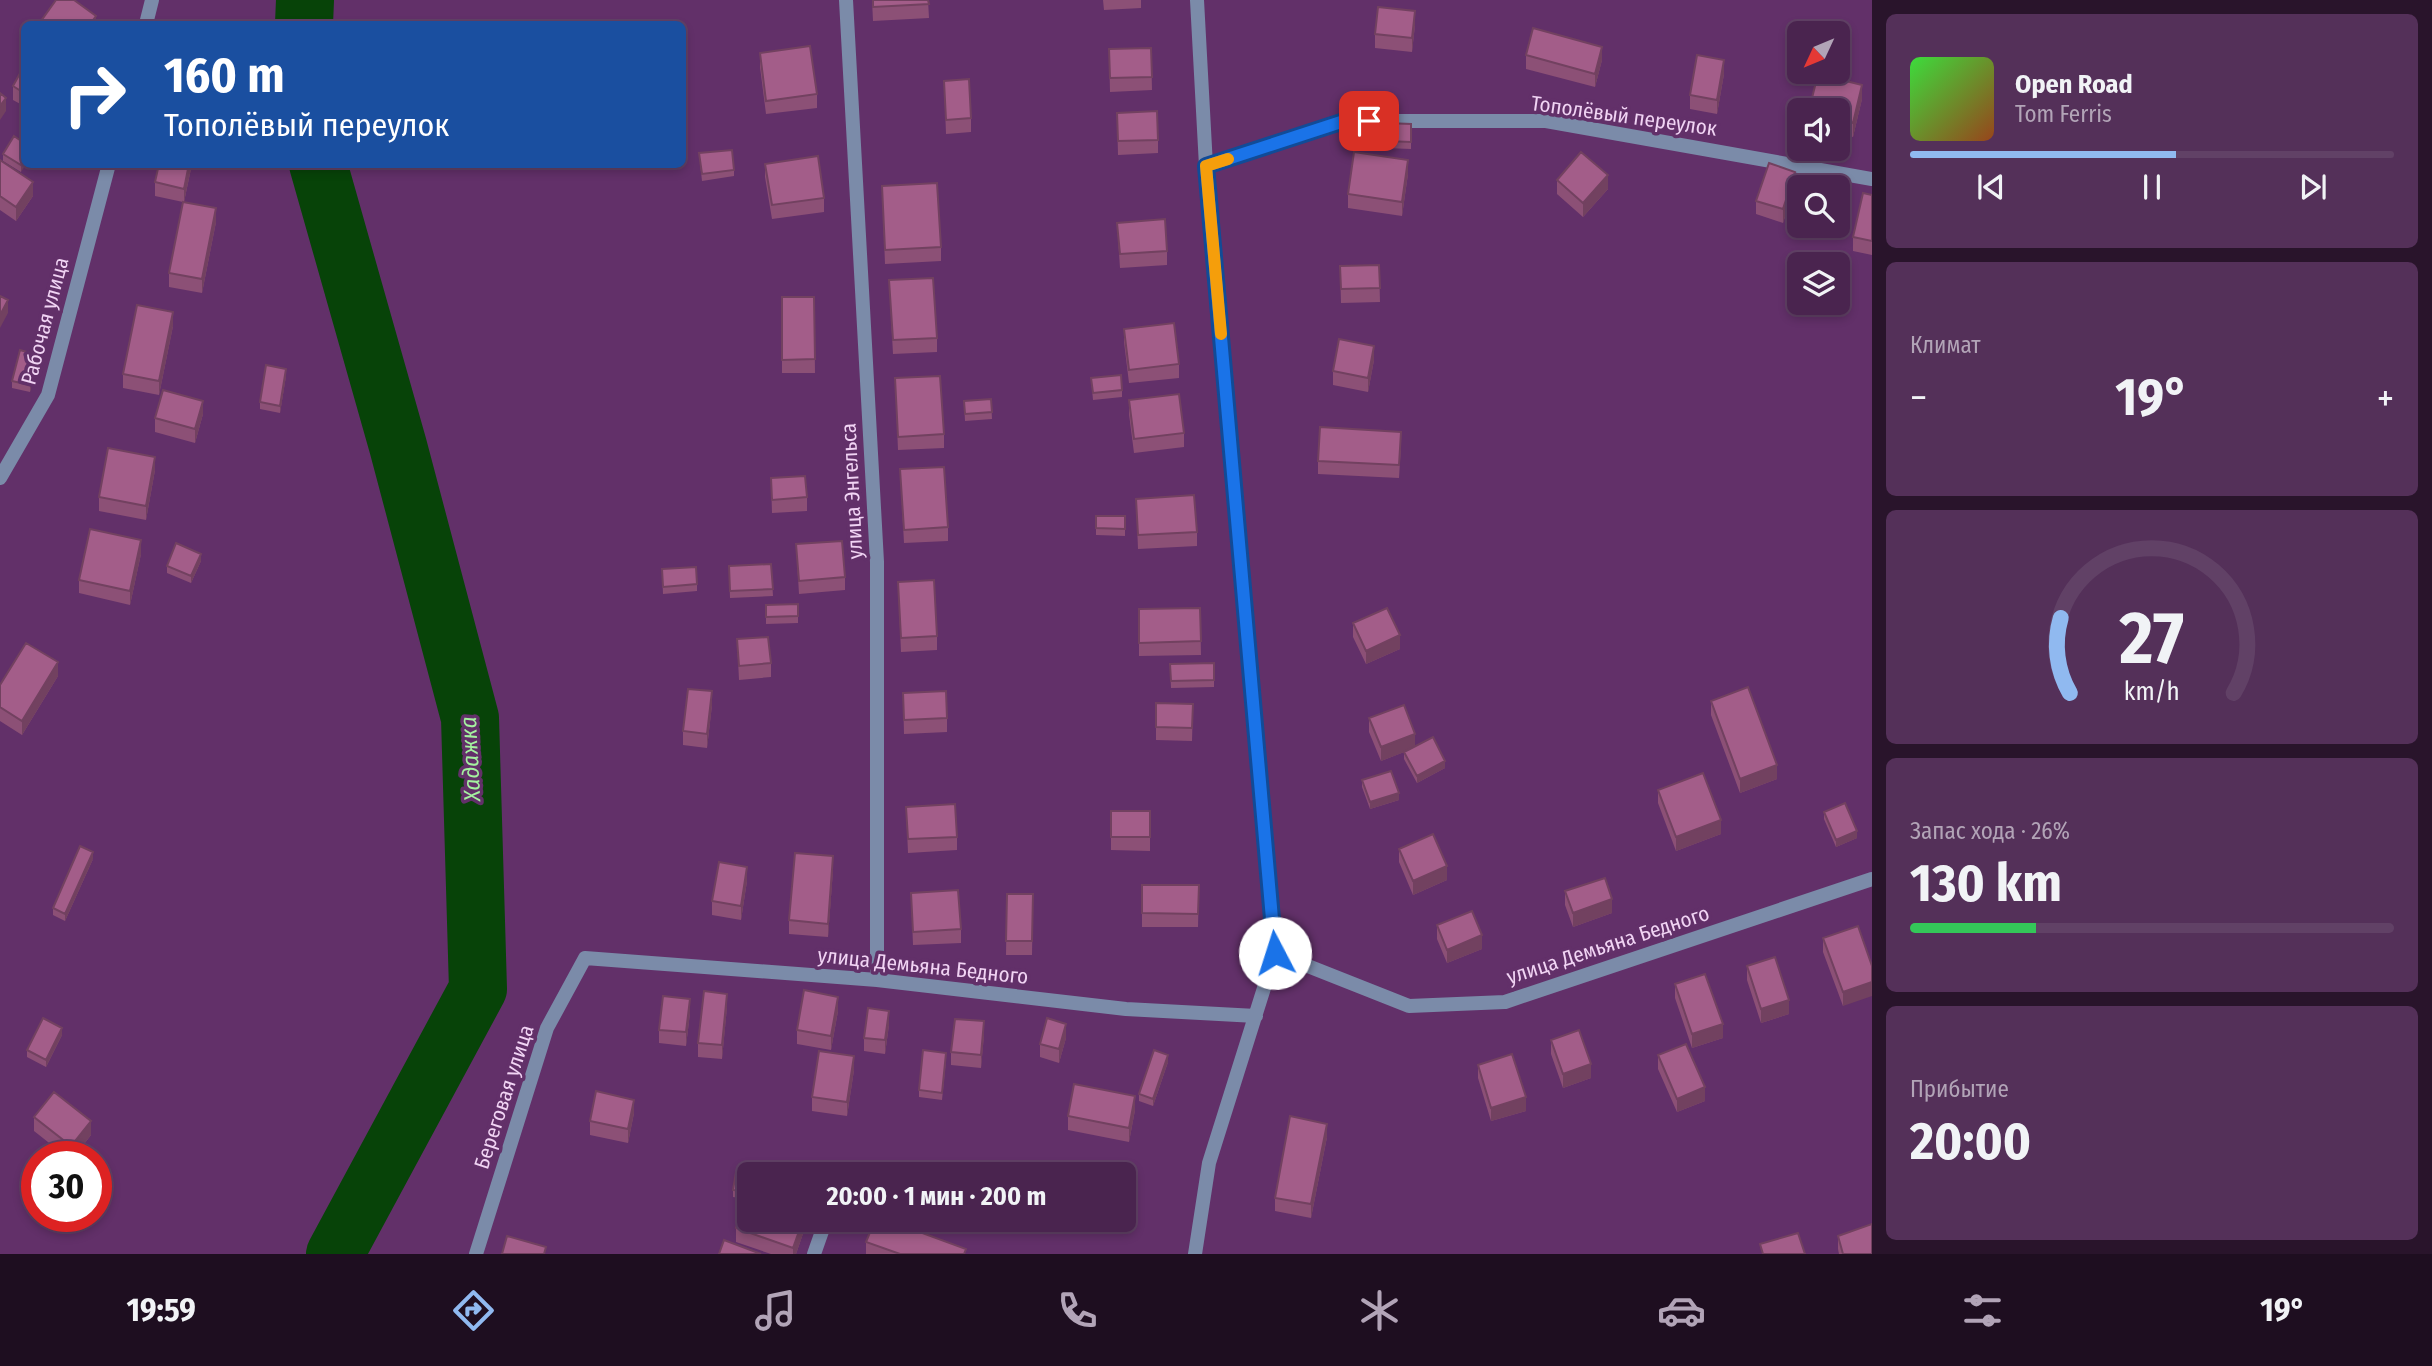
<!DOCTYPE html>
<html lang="ru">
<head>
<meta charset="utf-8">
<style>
	body { margin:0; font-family:"Fira Sans Condensed",sans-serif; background:#543059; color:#f1f3f6; height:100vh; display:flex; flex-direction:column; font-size:26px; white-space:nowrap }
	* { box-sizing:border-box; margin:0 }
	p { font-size:23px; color:#b2a4b7 }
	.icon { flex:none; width:38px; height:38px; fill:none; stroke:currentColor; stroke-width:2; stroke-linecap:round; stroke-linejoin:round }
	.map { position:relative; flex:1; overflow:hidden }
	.panel { display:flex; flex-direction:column; gap:14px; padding:14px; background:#29142b; width:560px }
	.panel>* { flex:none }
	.guide { position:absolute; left:21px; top:21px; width:665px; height:147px; border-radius:10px; box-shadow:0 4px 10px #0003,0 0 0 2px #614166; background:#1a4fa0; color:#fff; overflow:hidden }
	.needle { width:46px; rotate:226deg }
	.fabs { position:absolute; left:1787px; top:21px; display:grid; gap:14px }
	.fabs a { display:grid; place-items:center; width:63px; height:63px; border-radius:10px; background:#4a244f; box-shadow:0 4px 10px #0003,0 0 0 2px #614166; font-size:35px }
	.speed { position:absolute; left:21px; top:1141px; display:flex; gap:14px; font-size:35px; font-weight:700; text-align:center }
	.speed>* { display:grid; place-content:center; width:91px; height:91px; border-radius:50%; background:#4a244f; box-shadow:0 4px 10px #0003,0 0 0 2px #614166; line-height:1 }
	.speed .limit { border:10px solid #d22; background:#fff; color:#111 }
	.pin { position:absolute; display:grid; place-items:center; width:60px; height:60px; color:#fff; margin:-30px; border-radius:14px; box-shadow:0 4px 10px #0006 }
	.me { position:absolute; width:77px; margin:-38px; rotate:355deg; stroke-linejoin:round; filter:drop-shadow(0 0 5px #0008) }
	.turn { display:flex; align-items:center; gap:24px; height:147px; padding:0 28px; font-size:32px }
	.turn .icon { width:91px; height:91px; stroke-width:2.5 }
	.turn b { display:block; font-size:49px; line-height:60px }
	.big { font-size:52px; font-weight:700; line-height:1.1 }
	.panel .tile { flex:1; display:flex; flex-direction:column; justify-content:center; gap:10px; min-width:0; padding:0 24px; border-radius:10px; background:#543059 }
	.panel .dial { align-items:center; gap:0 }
	.dial svg { height:182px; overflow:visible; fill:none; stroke:#614166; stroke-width:7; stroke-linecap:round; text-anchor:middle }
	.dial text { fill:#f1f3f6; stroke:none }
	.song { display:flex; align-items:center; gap:21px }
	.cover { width:84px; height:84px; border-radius:10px; background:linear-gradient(135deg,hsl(120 70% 55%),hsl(20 70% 35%)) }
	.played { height:7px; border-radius:4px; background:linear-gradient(90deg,#90b9f0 55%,#614166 55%) }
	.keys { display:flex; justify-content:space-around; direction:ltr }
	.heat { display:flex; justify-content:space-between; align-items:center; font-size:38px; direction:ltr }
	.charge { height:10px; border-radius:5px; background:linear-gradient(90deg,#34c759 26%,#614166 0) }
	.trip { position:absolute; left:737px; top:1162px; width:399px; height:70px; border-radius:10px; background:#4a244f; box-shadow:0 4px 10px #0003,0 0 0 2px #614166; font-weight:700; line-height:70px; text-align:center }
	.menu { display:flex; height:112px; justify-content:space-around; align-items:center; background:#1e0e20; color:#b2a4b7 }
	.menu .icon { width:49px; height:49px }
	.menu .selected { color:#90b9f0 }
	.menu b { font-size:32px; color:#f1f3f6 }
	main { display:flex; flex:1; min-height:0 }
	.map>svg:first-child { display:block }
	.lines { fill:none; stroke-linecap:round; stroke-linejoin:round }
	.river { stroke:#074308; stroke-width:58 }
	.minor { stroke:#7b8ba9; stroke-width:14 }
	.wall { fill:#8c5076 }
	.shaded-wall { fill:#724160 }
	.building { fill:#a35d89; stroke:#724160; stroke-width:2 }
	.route-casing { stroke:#114b97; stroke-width:18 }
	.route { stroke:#1a73e8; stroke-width:12 }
	.slow { stroke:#f59e0b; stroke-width:12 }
	.labels { text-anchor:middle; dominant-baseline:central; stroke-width:7; stroke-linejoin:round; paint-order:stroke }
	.street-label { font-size:21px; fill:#f1d4f4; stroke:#623069 }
	.water-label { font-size:23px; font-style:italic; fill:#a4f29f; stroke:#623069 }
</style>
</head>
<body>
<main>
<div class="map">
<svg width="1872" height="1254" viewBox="0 0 1872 1254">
	<rect width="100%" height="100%" fill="#623069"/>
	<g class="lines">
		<!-- river -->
		<path class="river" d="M304,24L305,0
			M318,164L398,446L470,718L478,989L335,1254"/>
		<!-- minor -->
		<path class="minor" d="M846,0L877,562V980
			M146,24L152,0
			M1206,166L1344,121H1546L1872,179
			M0,478L48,395L109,164
			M1275,953L1409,1006L1505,1002L1872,879
			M476,1254L547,1028L585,958L877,980L1126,1009L1256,1016
			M814,1254L826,1220
			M1195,1254L1209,1163L1275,953L1206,166L1197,0"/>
	</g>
	<!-- wall -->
	<path class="wall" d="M872,0H928L929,18L873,21Z
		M1103,0H1141V8L1104,10Z
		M1415,25L1412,52L1375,48V34Z
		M1151,48L1152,90L1110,92L1109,49Z
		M760,53L817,94V108L766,114L760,67Z
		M1526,55L1602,60L1595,87L1526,69Z
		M24,66V106L13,100V86Z
		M1724,74L1717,114L1690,109V95Z
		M944,81L971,118V132L946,134Z
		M1862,99L1853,137L1838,133V110Z
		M1117,113L1158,140V153L1118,155Z
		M1360,122L1411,124V149L1360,147Z
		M24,143L21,172L3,161V154Z
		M699,153L734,170V176L702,181Z
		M0,160L33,196L16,221L0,210Z
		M192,164L184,202L216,222L202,293L169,287V273L183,202L155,196V182Z
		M765,164L824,198V212L772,219L765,177Z
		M1408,174L1402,216L1348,208V194Z
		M1557,180L1608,189L1583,217L1557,194Z
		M882,186L941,247V261L885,264Z
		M1795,186L1783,223L1756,214V201Z
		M1872,195V255L1853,251V237Z
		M1117,223L1167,251V265L1120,268Z
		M1379,265L1380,302L1341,303L1340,266Z
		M889,280L937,338V352L893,354Z
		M782,297H814L815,373H782Z
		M173,326L159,395L123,388V374Z
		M1124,329L1179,364V378L1129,383L1124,342Z
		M1374,360L1368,392L1333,385V371Z
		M37,362L30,392L12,388V381Z
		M286,376L280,413L260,409V402Z
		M895,378L944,434V448L898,450Z
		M1091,378L1122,390V397L1093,400Z
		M991,399L992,419L965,421L964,401Z
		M1129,400L1184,433V447L1134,453L1129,414Z
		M203,414L195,443L155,432V418Z
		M1401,445L1399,478L1318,474V461Z
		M900,469L948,527V541L904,543Z
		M155,470L146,520L99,511V497Z
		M771,478L807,497V511L772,513Z
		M1136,499L1197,532V546L1138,549Z
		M1096,516H1125V536L1096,535Z
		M796,544L845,577V590L799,594Z
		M141,554L130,605L79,593V580Z
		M201,561L191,583L167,573V566Z
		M771,564L773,596L730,598L729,566Z
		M662,569L697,584V591L663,594Z
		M898,582L937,636V650L901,652Z
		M798,604V623L766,624V605Z
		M1200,608L1201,655L1139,656V609Z
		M1353,623L1400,649L1366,664L1353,637Z
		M737,639L771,663V677L739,680Z
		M1214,663V687L1171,688L1170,664Z
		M58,676L22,735L0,721V685Z
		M903,693L947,718V732L904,734Z
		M1711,701L1777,779L1740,793L1711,715Z
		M1156,703L1193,704L1192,741L1156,740Z
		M712,705L707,748L683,745V731Z
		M1369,718L1415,746L1445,768L1417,783L1404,759V752L1381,761L1369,732Z
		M1362,780L1399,800L1370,809L1362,787Z
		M1658,790L1721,834L1676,851L1658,803Z
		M906,807L957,837V850L908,853Z
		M1111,811H1150V851L1111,850Z
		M1824,812L1857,838L1836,847L1824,819Z
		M1399,849L1447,880L1413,895L1399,862Z
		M93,859L65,921L53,915V908Z
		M833,870L828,937L789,934V920Z
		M747,881L741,920L712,915V901Z
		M1142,885H1199L1198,927H1142Z
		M1565,891L1612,913L1573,927L1565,905Z
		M911,893L961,929V943L913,945Z
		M1007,894H1033L1032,955H1006Z
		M1437,925L1482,949L1447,963L1437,939Z
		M1823,938L1872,966L1843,1006L1823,952Z
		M1747,966L1789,1014L1761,1023L1747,980Z
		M1675,984L1723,1038L1692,1048L1675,998Z
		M727,1007L722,1059L698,1057V1043Z
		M838,1011L831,1050L797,1044V1030Z
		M690,1013L686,1046L659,1043V1030Z
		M889,1025L885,1054L864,1051V1038Z
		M62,1035L46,1067L27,1057V1050Z
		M984,1035L981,1068L951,1065V1052Z
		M1066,1038L1059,1063L1040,1057V1044Z
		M1551,1040L1591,1078L1563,1088L1551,1054Z
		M1658,1055L1705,1101L1677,1112L1658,1069Z
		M946,1060L942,1100L919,1097V1090Z
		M1168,1062L1153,1106L1139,1101V1094Z
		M1478,1065L1526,1111L1491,1121L1478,1078Z
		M854,1070L847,1116L812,1111V1097Z
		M1135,1110L1129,1142L1068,1130V1116Z
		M634,1113L628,1143L590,1135V1121Z
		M34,1117L91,1135L74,1157H67L34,1131Z
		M1327,1137L1311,1218L1275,1211V1198Z
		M749,1175V1220H806V1225L796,1254H771L736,1242V1228L746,1199L733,1197V1190Z
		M989,1220H1032L1027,1234Z
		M1838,1236L1872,1254H1839L1838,1249Z
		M866,1242L966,1254H866Z"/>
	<!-- shaded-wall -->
	<path class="shaded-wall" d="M1415,11V25L1412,52V38Z
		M96,16V24H90Z
		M1602,47V60L1595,87V74Z
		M1724,60V74L1717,114V100Z
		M1862,85V99L1853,137V123Z
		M6,98V111L0,120V106Z
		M24,159V164H26L21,172V165Z
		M1408,160V174L1402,216V202Z
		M189,164H192L184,202V189Z
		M1795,172V186L1783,223V209Z
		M1608,175V189L1583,217V203Z
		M33,182V196L16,221V207Z
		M216,208V222L202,293V279Z
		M8,300V313L0,328V315Z
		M173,312V326L159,395V381Z
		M1374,346V360L1368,392V378Z
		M37,355V362L30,392V385Z
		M286,369V376L280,413V406Z
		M203,401V414L195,443V429Z
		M155,457V470L146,520V506Z
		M141,540V554L130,605V591Z
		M201,554V561L191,583V576Z
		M1400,635V649L1366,664V651Z
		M58,662V676L22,735V721Z
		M712,691V705L707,748V734Z
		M1415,734V748L1381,761V747Z
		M1445,761V768L1417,783V776Z
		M1777,765V779L1740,793V779Z
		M1399,793V800L1370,809V802Z
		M1721,820V834L1676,851V837Z
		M1857,831V838L1836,847V840Z
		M93,852V859L65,921V914Z
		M833,856V870L828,937V924Z
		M1447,866V880L1413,895V881Z
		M747,867V881L741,920V906Z
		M1612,899V913L1573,927V913Z
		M1482,935V949L1447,963V950Z
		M1872,982V996L1843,1006V992Z
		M727,994V1007L722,1059V1045Z
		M838,997V1011L831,1050V1036Z
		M690,999V1013L686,1046V1032Z
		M1789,1000V1014L1761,1023V1009Z
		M889,1011V1025L885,1054V1040Z
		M984,1021V1035L981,1068V1055Z
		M1066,1024V1038L1059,1063V1049Z
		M1723,1024V1038L1692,1048V1034Z
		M62,1028V1035L46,1067V1060Z
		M1168,1055V1062L1153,1106V1099Z
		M854,1056V1070L847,1116V1102Z
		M1591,1064V1078L1563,1088V1074Z
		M1705,1087V1101L1677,1112V1099Z
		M1135,1096V1110L1129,1142V1128Z
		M1526,1097V1111L1491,1121V1108Z
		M634,1100V1113L628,1143V1129Z
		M91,1121V1135L74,1157H71V1146Z
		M1327,1124V1137L1311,1218V1204Z
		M803,1220H806V1225L796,1254H793V1248Z
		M1028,1220H1032L1027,1234Z"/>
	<!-- building -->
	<path class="building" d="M56,0H74L96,16L90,24H47L41,21Z
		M873,0H928L929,4L873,7Z
		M1378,7L1415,11L1412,38L1375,34Z
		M1533,28L1602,47L1595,74L1526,55Z
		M810,46L817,94L766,101L760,53Z
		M1151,48L1152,77L1110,78L1109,49Z
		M1697,55L1724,60L1717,100L1690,95Z
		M24,66V93L13,86Z
		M1818,74L1862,85L1853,123L1838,119V110H1809Z
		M969,79L971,118L946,120L944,81Z
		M0,93L6,98L0,106Z
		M1157,111L1158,140L1118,141L1117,113Z
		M1360,122L1411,124V142L1360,140Z
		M14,136L24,143V159L21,165L3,154Z
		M732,150L734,170L702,174L699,153Z
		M1354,152L1408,160L1402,202L1348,194Z
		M1581,152L1608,175L1583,203L1557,180Z
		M818,156L824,198L772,205L765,164Z
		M0,160L33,182L16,207L0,196Z
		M1769,163L1795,172L1783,209L1756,201Z
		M159,164H189L184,189L155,182Z
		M937,183L941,247L885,250L882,186Z
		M1863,193L1872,195V241L1853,237Z
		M183,202L216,208L202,279L169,273Z
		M1165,219L1167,251L1120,254L1117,223Z
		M1379,265L1380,288L1341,289L1340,266Z
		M933,278L937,338L893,340L889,280Z
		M0,296L8,300L0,315Z
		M782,297H814L815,359L782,360Z
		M137,305L173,312L159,381L123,374Z
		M1174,323L1179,364L1129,370L1124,329Z
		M1339,339L1374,346L1368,378L1333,371Z
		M20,350L37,355L30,385L12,381Z
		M266,365L286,369L280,406L260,402Z
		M1121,375L1122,390L1093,393L1091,378Z
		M940,376L944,434L898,437L895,378Z
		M163,390L203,401L195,429L155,418Z
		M1179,394L1184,433L1134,439L1129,400Z
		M991,399L992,412L965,414L964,401Z
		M1320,427L1401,432L1399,465L1318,461Z
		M108,448L155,457L146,506L99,497Z
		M944,467L948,527L904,530L900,469Z
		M805,476L807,497L772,500L771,478Z
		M1194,495L1197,532L1138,535L1136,499Z
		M1096,516H1125V529L1096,528Z
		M90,529L141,540L130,591L79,580Z
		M842,541L845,577L799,581L796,544Z
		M176,543L201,554L191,576L167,566Z
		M771,564L773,589L730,591L729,566Z
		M696,567L697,584L663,587L662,569Z
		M934,580L937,636L901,638L898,582Z
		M798,604V616L766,617V605Z
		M1200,608L1201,641L1139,643V609Z
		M1387,608L1400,635L1366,651L1353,623Z
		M768,637L771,663L739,666L737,639Z
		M26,643L58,662L22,721L0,707V685Z
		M1214,663V680L1171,681L1170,664Z
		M1748,687L1777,765L1740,779L1711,701Z
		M688,689L712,691L707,734L683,731Z
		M946,691L947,718L904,720L903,693Z
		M1156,703L1193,704L1192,728L1156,727Z
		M1404,705L1415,734L1381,747L1369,718Z
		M1433,737L1445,761L1417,776L1404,752Z
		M1391,771L1399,793L1370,802L1362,780Z
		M1703,773L1721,820L1676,837L1658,790Z
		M1845,803L1857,831L1836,840L1824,812Z
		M955,804L957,837L908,839L906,807Z
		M1111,811H1150V837H1111Z
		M1433,834L1447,866L1413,881L1399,849Z
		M80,846L93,852L65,914L53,908Z
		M795,853L833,856L828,924L789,920Z
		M719,862L747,867L741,906L712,901Z
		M1605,878L1612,899L1573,913L1565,891Z
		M1142,885H1199L1198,914L1142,913Z
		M958,890L961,929L913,932L911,893Z
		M1007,894H1033L1032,941H1006Z
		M1472,911L1482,935L1447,950L1437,925Z
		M1858,926L1872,966V982L1843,992L1823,938Z
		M1775,957L1789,1000L1761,1009L1747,966Z
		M1705,974L1723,1024L1692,1034L1675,984Z
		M804,990L838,997L831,1036L797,1030Z
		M704,991L727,994L722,1045L698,1043Z
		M663,996L690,999L686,1032L659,1030Z
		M868,1008L889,1011L885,1040L864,1038Z
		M43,1018L62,1028L46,1060L27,1050Z
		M1047,1018L1066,1024L1059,1049L1040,1044Z
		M955,1019L984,1021L981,1055L951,1052Z
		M1579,1030L1591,1064L1563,1074L1551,1040Z
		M1686,1044L1705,1087L1677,1099L1658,1055Z
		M923,1050L946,1053L942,1093L919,1090Z
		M1154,1050L1168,1055L1153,1099L1139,1094Z
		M819,1051L854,1056L847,1102L812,1097Z
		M1512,1054L1526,1097L1491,1108L1478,1065Z
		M1074,1084L1135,1096L1129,1128L1068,1116Z
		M596,1091L634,1100L628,1129L590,1121Z
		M54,1092L91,1121L71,1146L34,1117Z
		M1290,1116L1327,1124L1311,1204L1275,1198Z
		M736,1172L749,1175V1192H748L733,1190Z
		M748,1191L749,1220H803L793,1248L736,1228Z
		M875,1220H887L966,1249L964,1254H900L866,1242Z
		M1872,1224V1254H1843L1838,1236Z
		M1798,1233L1805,1254H1763L1760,1244Z
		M507,1236L546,1247L544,1254H502Z
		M724,1240L761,1254H719Z"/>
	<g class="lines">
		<!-- route casing -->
		<g class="route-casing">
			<path id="route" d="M1275,953L1206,166L1344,121H1369"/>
		</g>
		<!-- route -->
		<use href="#route" class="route"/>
		<!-- slow -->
		<path class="slow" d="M1221,334L1206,166L1228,159"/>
	</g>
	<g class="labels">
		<!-- street labels -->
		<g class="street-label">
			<text transform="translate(1624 116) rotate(8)">Тополёвый переулок</text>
			<text transform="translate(45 321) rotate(-75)">Рабочая улица</text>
			<text transform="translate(852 491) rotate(-93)">улица Энгельса</text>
			<text transform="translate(1608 945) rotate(-18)">улица Демьяна Бедного</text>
			<text transform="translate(923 966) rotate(6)">улица Демьяна Бедного</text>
			<text transform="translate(504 1097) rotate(-72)">Береговая улица</text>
		</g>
		<!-- water labels -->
		<g class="water-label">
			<text transform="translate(470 759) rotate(-93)">Хадажка</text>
		</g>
	</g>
</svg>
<div class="fabs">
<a><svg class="needle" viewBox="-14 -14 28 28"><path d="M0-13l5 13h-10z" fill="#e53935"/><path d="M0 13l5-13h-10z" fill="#b2a4b7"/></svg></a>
<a><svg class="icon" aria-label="sound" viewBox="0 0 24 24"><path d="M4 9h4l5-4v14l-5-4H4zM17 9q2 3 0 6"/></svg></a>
<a><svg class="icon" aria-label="search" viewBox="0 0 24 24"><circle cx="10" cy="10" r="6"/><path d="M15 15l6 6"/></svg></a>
<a><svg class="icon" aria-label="layers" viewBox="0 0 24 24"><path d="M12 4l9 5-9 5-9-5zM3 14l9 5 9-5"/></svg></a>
</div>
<div class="speed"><div class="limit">30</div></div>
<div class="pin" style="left:1369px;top:121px;background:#d93025"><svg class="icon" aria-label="arrive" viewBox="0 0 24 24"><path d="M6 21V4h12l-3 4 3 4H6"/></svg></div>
<svg class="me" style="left:1275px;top:953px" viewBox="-20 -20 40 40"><circle r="19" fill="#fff"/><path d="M0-13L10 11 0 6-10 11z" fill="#1a73e8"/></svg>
<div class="trip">20:00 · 1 мин · 200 m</div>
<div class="guide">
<div class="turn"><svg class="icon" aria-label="right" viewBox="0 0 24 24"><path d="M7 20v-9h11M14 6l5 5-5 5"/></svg><div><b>160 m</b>Тополёвый переулок</div></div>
</div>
</div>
<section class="panel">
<div class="tile">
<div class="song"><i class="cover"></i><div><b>Open Road</b><p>Tom Ferris</p></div></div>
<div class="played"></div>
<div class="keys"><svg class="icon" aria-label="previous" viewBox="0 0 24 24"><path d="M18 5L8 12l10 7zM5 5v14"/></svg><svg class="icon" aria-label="pause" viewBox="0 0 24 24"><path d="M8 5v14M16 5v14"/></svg><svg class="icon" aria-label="next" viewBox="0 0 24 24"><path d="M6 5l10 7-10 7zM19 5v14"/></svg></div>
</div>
<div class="tile"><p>Климат</p>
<div class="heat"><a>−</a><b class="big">19°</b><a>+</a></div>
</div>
<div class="tile dial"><svg viewBox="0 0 100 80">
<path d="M14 69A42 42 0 1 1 86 69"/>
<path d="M14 69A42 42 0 0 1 10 36" stroke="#90b9f0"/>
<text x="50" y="56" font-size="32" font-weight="700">27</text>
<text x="50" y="72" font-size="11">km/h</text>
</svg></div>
<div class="tile"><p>Запас хода · 26%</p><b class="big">130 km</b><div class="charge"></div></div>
<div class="tile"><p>Прибытие</p><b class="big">20:00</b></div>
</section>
</main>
<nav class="menu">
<b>19:59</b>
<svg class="icon selected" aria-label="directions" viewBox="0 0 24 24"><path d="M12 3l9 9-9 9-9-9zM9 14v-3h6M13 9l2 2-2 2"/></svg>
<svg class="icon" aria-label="music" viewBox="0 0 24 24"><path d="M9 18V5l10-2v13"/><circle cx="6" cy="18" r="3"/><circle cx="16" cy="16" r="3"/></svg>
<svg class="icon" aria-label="phone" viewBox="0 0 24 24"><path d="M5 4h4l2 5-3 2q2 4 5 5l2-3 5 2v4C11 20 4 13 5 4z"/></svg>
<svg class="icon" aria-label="climate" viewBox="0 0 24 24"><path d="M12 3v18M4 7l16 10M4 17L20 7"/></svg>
<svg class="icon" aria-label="car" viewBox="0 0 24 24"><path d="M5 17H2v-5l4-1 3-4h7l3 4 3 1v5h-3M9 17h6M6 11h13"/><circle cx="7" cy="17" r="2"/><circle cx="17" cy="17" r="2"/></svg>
<svg class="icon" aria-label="filters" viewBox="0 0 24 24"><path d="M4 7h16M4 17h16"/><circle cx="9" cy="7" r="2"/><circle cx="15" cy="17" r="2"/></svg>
<b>19°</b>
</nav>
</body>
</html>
